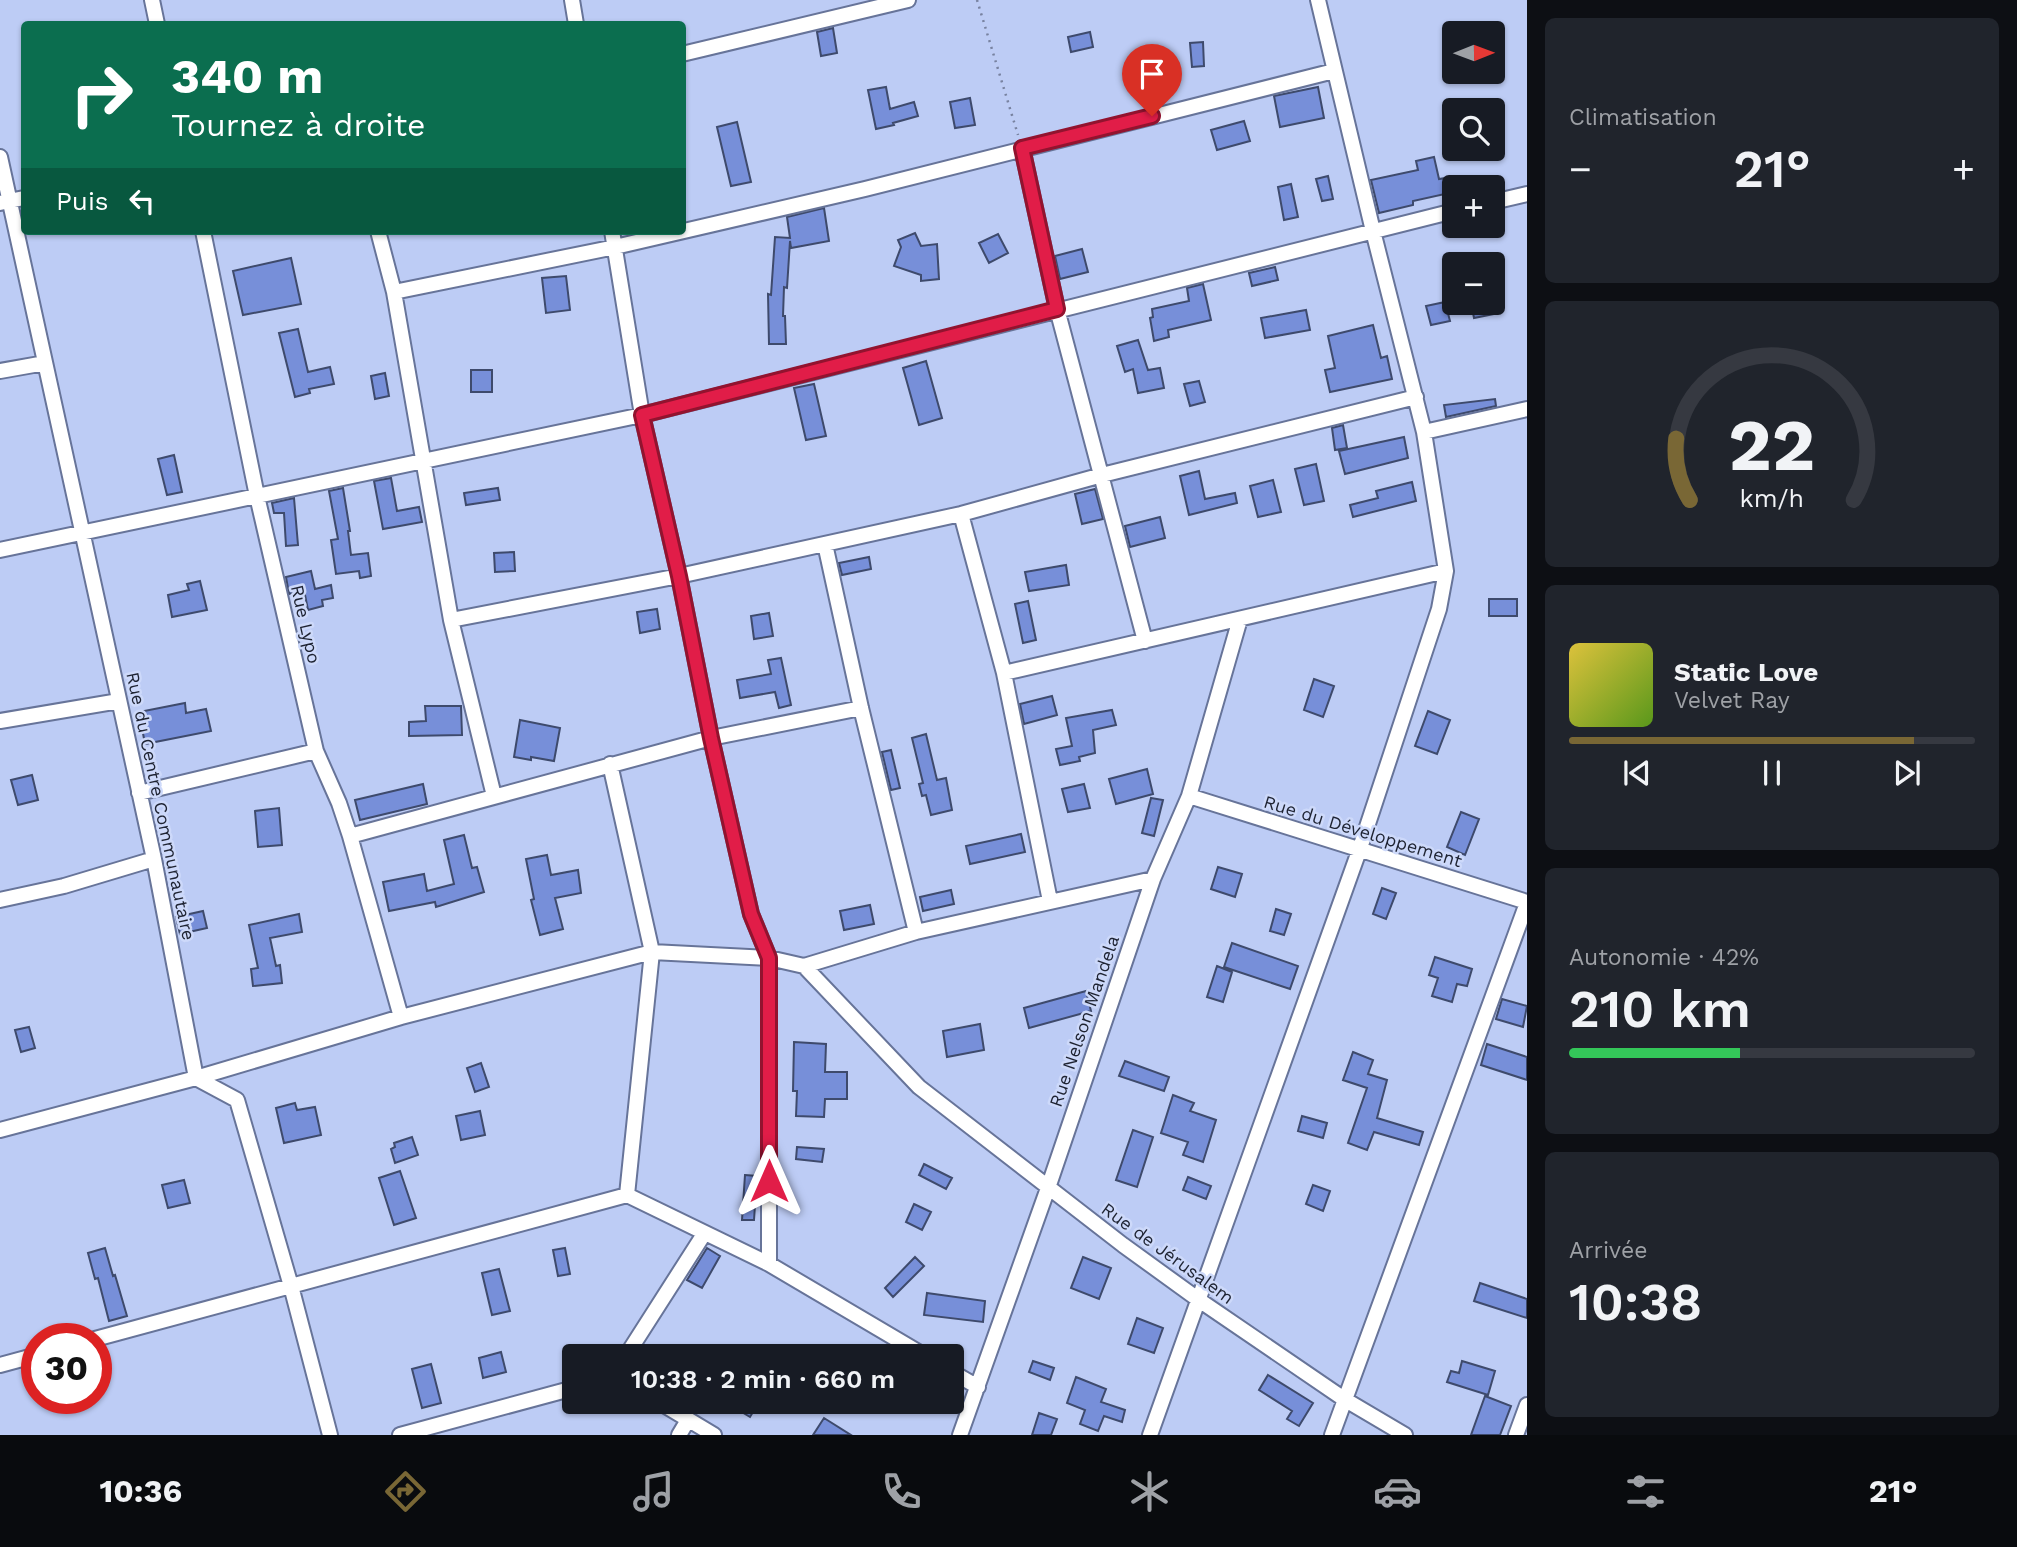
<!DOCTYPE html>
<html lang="fr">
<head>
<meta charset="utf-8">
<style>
	body { margin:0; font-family:"Work Sans",sans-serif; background:#20242c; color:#f1f3f6; height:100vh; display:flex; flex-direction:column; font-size:26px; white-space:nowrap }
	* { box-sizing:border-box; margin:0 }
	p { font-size:23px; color:#9ea1a6 }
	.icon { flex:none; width:38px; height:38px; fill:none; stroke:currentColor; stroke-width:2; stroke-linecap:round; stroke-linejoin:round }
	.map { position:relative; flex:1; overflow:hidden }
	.details { display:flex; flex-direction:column; gap:18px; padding:18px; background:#0d0f14; width:490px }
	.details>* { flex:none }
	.banner { position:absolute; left:21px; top:21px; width:665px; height:214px; border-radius:7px; box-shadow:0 2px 5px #0004; background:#0b6e4f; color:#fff; overflow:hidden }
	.needle { width:46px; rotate:89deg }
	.tools { position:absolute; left:1442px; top:21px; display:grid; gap:14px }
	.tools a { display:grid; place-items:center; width:63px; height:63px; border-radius:7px; background:#171b24; box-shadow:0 2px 5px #0004; font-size:35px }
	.speed { position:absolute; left:21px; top:1323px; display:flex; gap:14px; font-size:35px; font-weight:700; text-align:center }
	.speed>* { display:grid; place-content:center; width:91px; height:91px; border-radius:50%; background:#171b24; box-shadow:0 2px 5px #0004; line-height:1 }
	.speed .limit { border:10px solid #d22; background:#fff; color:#111 }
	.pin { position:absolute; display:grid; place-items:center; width:60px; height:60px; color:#fff; margin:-72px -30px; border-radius:50% 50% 50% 0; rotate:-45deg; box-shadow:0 0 7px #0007 }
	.pin .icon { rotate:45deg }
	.me { position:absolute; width:77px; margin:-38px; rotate:0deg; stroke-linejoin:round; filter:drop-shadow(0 0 5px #0008) }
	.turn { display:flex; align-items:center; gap:24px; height:147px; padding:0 35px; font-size:32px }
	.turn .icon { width:91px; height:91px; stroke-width:2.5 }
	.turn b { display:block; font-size:49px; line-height:60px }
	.then { display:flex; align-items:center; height:66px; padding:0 35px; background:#0003; gap:14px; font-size:26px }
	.big { font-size:52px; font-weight:600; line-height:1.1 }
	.details .card { flex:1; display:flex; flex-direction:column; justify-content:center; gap:10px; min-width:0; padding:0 24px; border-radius:10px; background:#20242c }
	.details .dial { align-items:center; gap:0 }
	.dial svg { height:182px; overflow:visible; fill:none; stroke:#363941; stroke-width:7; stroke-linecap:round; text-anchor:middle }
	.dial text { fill:#f1f3f6; stroke:none }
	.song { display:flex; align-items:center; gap:21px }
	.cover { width:84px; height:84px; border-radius:10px; background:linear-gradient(135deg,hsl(50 70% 55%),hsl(90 70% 35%)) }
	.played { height:7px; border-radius:4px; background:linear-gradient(90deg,#796735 85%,#363941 85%) }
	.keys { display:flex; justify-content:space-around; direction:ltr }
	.heat { display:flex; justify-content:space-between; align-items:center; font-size:38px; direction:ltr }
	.charge { height:10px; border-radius:5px; background:linear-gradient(90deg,#34c759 42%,#363941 0) }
	.trip { position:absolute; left:562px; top:1344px; width:402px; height:70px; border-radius:7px; background:#171b24; box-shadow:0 2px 5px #0004; font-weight:600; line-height:70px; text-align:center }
	.tab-bar { display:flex; height:112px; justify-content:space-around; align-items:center; background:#090b0e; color:#9ea1a6 }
	.tab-bar .icon { width:49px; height:49px }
	.tab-bar .active { color:#796735 }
	.tab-bar b { font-size:32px; color:#f1f3f6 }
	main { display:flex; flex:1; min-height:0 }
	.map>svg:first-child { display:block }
	.building { fill:#778fd9; stroke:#3e4a6c; stroke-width:2 }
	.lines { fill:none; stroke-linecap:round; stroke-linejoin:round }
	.street-casing { stroke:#677499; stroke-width:18 }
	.path { stroke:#7882a0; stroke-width:2.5; stroke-dasharray:2 5; stroke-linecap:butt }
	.street { stroke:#fff; stroke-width:14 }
	.route-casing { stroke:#92132f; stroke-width:18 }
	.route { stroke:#e11d48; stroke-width:12 }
	.labels { text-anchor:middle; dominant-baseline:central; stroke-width:5; stroke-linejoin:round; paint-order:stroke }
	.street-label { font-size:18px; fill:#1e2332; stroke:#cdd9fa }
</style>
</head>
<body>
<main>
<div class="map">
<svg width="1527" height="1435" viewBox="0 0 1527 1435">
	<rect width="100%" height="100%" fill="#bdccf5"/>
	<!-- building -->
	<path class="building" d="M833,28L837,53L821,56L817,32Z
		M1090,32L1093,47L1071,52L1068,37Z
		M1203,42L1204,66L1192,67L1190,43Z
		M886,87L890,109L914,102L918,116L893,123L894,125L876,129L868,90Z
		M1318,87L1324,118L1280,127L1274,96Z
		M970,98L975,125L955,128L950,102Z
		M1244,121L1250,141L1217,150L1211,130Z
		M737,122L751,182L731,186L717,127Z
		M1434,157L1439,179L1452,177L1454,192L1413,201V205L1379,213L1371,180L1418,170L1416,161Z
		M1328,176L1333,199L1322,201L1316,179Z
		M1291,184L1298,217L1284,220L1278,187Z
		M824,208L829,241L791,248L790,241L787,288L784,287L783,316H785L786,344H769L768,294L771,295L775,237L790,238L787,217Z
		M915,233L921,246L937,244L939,279L921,281V275L894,266L901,247L898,240Z
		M998,234L1008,253L989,263L979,243Z
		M1082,249L1088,272L1060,279L1055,256Z
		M291,258L301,304L243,315L233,271Z
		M1275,267L1278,280L1252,286L1249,273Z
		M566,276L570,310L546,313L542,278Z
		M1203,284L1211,320L1168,330L1169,337L1154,341L1150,318L1153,317L1152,309L1189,301L1187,288Z
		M1445,302L1450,321L1431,325L1426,306Z
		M1471,303H1491L1494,314L1474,318Z
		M1306,310L1310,330L1265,338L1261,318Z
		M1373,325L1381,358L1387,356L1392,379L1330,392L1325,370L1335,368L1328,336Z
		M298,329L308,372L330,367L334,384L309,389L310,393L295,397L279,333Z
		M1138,340L1148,370L1160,368L1164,388L1138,393L1133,369L1125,372L1117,346Z
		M926,361L942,418L919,425L903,368Z
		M471,370H492V392H471Z
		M385,373L389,396L375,399L371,376Z
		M1199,381L1205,402L1190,406L1184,384Z
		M814,384L826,436L806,440L794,388Z
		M1495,399L1496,406L1446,417L1444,405Z
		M1343,425L1347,448L1335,450L1332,428Z
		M1404,437L1408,458L1345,474L1339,451Z
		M174,455L182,492L167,495L158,459Z
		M1316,464L1324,501L1304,505L1295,469Z
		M1199,471L1205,499L1235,493L1237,503L1189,515L1180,476Z
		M391,478L397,511L419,507L422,522L383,529L374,481Z
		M1273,480L1281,512L1258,517L1250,486Z
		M1412,482L1416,501L1353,517L1350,505L1378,498L1376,491Z
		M343,488L350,531H348L351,555L368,553L371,576L360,578L359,571L336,574L331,540L338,539L329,491Z
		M498,488L500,500L466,505L464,493Z
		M1095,489L1103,519L1082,524L1075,494Z
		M294,498L298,545L286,546L284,513H274L272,503Z
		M1160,517L1165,538L1130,547L1125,526Z
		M514,552L515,571L495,572L494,553Z
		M869,557L871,569L842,575L839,563Z
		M1066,565L1069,585L1029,591L1025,572Z
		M311,571L315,589L331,585L333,598L322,600L323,606L308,610L304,590L289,594L286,577Z
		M200,581L207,610L172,617L168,595L189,590L187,584Z
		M1489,599H1517V616H1489Z
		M1028,601L1036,640L1023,643L1015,604Z
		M657,609L660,629L640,633L637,612Z
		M769,613L773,636L754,639L751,616Z
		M781,658L791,705L779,708L775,692L740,698L737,680L771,674L768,660Z
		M1314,679L1334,686L1323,717L1304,710Z
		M1052,696L1057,715L1024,724L1020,704Z
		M185,703L186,713L206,709L211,731L145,744L139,712Z
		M425,706H461L462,735L409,736V722L426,721Z
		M1112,710L1116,725L1093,730L1095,753L1079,757L1080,761L1060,765L1056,749L1072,746L1066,718Z
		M1428,711L1450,720L1437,754L1415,746Z
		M520,720L560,728L554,761L531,757V760L514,757Z
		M926,734L937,780L946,778L952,810L931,815L926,795L922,796L919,784L923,783L912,738Z
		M891,750L900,788L891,790L882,752Z
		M1147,769L1153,794L1116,804L1109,779Z
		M32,775L38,800L18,805L11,780Z
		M423,784L427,804L360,820L355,800Z
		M1084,784L1090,808L1068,812L1062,789Z
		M1151,798L1163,800L1154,836L1142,833Z
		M279,808L282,845L258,847L255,811Z
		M1461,812L1479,819L1465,855L1447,847Z
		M1021,834L1025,852L970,864L966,846Z
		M464,835L472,868L477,867L484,892L436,907L435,902L389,911L383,882L424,874L427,891L454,884L444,840Z
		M547,855L551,875L578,870L581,893L555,898L563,929L540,935L531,900L534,899L526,859Z
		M1218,867L1242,874L1235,897L1211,889Z
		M1382,888L1396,893L1386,919L1373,914Z
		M951,890L954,904L923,911L920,897Z
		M870,905L874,924L844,930L840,911Z
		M1276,909L1291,914L1284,935L1270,931Z
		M203,911L207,928L180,934L176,917Z
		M299,914L302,932L270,938L276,966L280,965L282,983L253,986L251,969L258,968L249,925Z
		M1232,943L1298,966L1290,989L1224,967Z
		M1435,957L1472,969L1467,986L1457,984L1452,1002L1432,996L1438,978L1429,975Z
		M1217,966L1232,972L1223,1002L1207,997Z
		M1086,991L1091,1011L1029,1028L1024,1008Z
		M1502,999L1527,1006L1523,1027L1496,1019Z
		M980,1024L984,1050L947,1057L943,1031Z
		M29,1027L35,1048L21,1052L15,1030Z
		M794,1042L826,1044L825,1072H847V1099H825L824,1117L796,1116L797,1091H793Z
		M1487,1044L1527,1057V1080L1481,1065Z
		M1353,1052L1373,1060L1368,1074L1387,1080L1377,1118L1423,1132L1419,1145L1374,1132L1367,1150L1348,1143L1367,1088L1343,1080Z
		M1125,1061L1169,1077L1164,1091L1119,1076Z
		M481,1063L489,1087L475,1092L467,1068Z
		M1173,1095L1194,1103L1190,1111L1216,1120L1203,1162L1183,1155L1188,1142L1161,1133Z
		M295,1103L297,1110L315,1107L321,1135L284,1143L276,1108Z
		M480,1111L485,1135L461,1140L456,1116Z
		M1302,1116L1327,1123L1323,1138L1298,1131Z
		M1133,1130L1153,1137L1137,1187L1116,1180Z
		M412,1137L418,1155L395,1163L391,1149L395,1147L394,1143Z
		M797,1147L824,1149L822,1162L796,1159Z
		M924,1164L952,1178L946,1189L919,1175Z
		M400,1171L416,1218L394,1225L379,1178Z
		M745,1175L757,1176L754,1220H742Z
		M1188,1177L1211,1186L1206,1199L1183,1190Z
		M184,1180L190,1203L168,1208L162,1185Z
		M1313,1185L1330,1191L1323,1211L1306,1204Z
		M914,1204L931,1212L922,1230L906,1222Z
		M105,1248L113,1276L115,1275L127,1316L109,1321L98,1278L95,1279L88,1253Z
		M565,1248L570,1274L558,1276L553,1250Z
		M707,1248L720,1256L702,1288L687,1280Z
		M915,1257L924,1266L893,1297L885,1288Z
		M1083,1257L1111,1268L1099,1299L1071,1288Z
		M499,1269L510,1311L492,1315L482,1273Z
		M1480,1283L1527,1299V1318L1474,1301Z
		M927,1293L985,1301L983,1322L924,1315Z
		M1137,1318L1163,1328L1154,1353L1128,1344Z
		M501,1352L506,1372L483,1378L479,1358Z
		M1033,1361L1054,1368L1050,1380L1029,1372Z
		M1462,1361L1495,1371L1488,1395L1447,1382L1451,1371L1459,1373Z
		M431,1364L441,1403L422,1408L412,1369Z
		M1268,1375L1313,1403L1299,1426L1287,1419L1292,1411L1259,1390Z
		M1076,1377L1106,1389L1101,1402L1125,1410L1122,1422L1104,1416L1098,1431L1080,1424L1085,1410L1067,1403Z
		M1485,1396L1511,1406L1500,1435H1471Z
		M725,1402H759L750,1417Z
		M1039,1413L1057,1419L1051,1435H1032Z
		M824,1418L851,1435H813Z"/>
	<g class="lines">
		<!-- street casing -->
		<g class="street-casing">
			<path id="street" d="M152,0L157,24
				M572,0L576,24
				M682,54L908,0
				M1022,148L1057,309L1145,641
				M0,157L154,859L196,1078L237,1100L291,1286L330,1435
				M1493,202L1527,194
				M0,203L24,198
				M203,231L257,496L316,751L339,803L350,836L401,1017
				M378,231L394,292L451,620L494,796
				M612,231L642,415L679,576L711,738L751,914L769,958V1264
				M394,292L615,247L865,189L1334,71
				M0,371L45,363
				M1424,432L1527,409
				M961,514L1004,673L1050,901
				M825,544L861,708L916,932
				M0,550L642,415L1454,211
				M451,620L679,576L961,514L1102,475L1416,397
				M1004,673L1446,571
				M0,721L119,701
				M610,764L652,952L627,1195
				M139,793L316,751
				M1189,796L1527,902
				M350,836L711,738L861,708
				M0,900L64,886L154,859
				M804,966L919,1087L1123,1245L1199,1300L1344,1399L1405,1435
				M0,1130L196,1078L401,1017L652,952L769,958L804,966L916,932L1153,879
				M95,1339L627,1195L769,1264L925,1356
				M626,1356L704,1234
				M0,1365L37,1355
				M952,1372L978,1387
				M659,1402L714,1435
				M400,1435L574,1388
				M679,1435L688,1420
				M960,1435L1048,1188L1153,879L1189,796L1240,619
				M1150,1435L1359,851L1439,609L1446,571L1424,432L1373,231L1318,0
				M1332,1435L1527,903
				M1516,1435L1527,1405"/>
		</g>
		<!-- path -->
		<path class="path" d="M977,0L1018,135"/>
		<!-- street -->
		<use href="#street" class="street"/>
	</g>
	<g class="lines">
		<!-- route casing -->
		<g class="route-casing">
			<path id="route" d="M769,1181V958L751,914L711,738L679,576L642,415L1057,309L1022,148L1152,116"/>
		</g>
		<!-- route -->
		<use href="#route" class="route"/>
	</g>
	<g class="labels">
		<!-- street labels -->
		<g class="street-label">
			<text transform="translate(306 624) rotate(77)">Rue Lypo</text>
			<text transform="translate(161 806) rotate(78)">Rue du Centre Communautaire</text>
			<text transform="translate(1363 831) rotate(17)">Rue du Développement</text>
			<text transform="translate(1084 1021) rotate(-71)">Rue Nelson Mandela</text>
			<text transform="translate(1168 1253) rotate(36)">Rue de Jérusalem</text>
		</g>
	</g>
</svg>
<div class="tools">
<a><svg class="needle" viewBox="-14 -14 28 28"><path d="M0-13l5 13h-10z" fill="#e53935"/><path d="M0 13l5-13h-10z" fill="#9ea1a6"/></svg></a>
<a><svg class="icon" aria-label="search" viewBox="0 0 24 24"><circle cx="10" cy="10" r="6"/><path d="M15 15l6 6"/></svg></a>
<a>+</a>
<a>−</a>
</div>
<div class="speed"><div class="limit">30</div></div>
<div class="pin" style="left:1152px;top:116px;background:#d93025"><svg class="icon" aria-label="arrive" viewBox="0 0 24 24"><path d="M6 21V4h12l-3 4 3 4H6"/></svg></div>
<svg class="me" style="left:769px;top:1181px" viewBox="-20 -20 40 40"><path d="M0-17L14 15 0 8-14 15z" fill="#e11d48" stroke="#fff" stroke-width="4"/></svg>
<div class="trip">10:38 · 2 min · 660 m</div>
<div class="banner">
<div class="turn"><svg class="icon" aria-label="right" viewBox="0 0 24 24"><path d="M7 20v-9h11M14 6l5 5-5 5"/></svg><div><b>340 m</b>Tournez à droite</div></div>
<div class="then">Puis<svg class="icon" aria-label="left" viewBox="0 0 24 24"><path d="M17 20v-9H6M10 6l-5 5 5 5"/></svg></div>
</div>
</div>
<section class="details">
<div class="card"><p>Climatisation</p>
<div class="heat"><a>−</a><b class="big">21°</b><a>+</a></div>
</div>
<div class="card dial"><svg viewBox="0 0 100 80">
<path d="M14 69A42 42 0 1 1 86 69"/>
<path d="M14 69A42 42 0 0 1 8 42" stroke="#796735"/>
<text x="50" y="56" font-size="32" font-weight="700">22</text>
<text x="50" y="72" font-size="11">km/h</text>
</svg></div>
<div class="card">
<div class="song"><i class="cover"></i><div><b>Static Love</b><p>Velvet Ray</p></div></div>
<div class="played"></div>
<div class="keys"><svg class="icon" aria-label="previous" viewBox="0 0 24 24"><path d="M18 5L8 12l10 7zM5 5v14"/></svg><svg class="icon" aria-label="pause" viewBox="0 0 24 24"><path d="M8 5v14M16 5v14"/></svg><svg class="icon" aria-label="next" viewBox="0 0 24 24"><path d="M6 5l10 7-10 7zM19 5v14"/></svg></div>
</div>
<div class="card"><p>Autonomie · 42%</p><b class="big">210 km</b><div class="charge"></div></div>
<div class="card"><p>Arrivée</p><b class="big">10:38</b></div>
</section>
</main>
<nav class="tab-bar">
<b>10:36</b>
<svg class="icon active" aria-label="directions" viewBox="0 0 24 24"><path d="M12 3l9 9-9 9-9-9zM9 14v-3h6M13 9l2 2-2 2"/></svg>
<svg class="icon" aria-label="music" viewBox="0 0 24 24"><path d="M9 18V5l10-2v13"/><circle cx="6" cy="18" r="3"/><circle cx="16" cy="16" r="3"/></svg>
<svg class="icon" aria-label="phone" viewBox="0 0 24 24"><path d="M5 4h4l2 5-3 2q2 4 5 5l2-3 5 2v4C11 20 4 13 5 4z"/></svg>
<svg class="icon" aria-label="climate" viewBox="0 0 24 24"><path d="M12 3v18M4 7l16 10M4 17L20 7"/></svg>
<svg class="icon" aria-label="car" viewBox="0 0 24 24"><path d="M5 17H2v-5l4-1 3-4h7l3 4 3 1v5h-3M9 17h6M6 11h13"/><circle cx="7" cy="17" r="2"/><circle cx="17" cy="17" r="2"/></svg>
<svg class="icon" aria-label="filters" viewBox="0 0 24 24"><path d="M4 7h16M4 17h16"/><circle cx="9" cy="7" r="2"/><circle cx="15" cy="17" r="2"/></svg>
<b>21°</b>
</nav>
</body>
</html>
